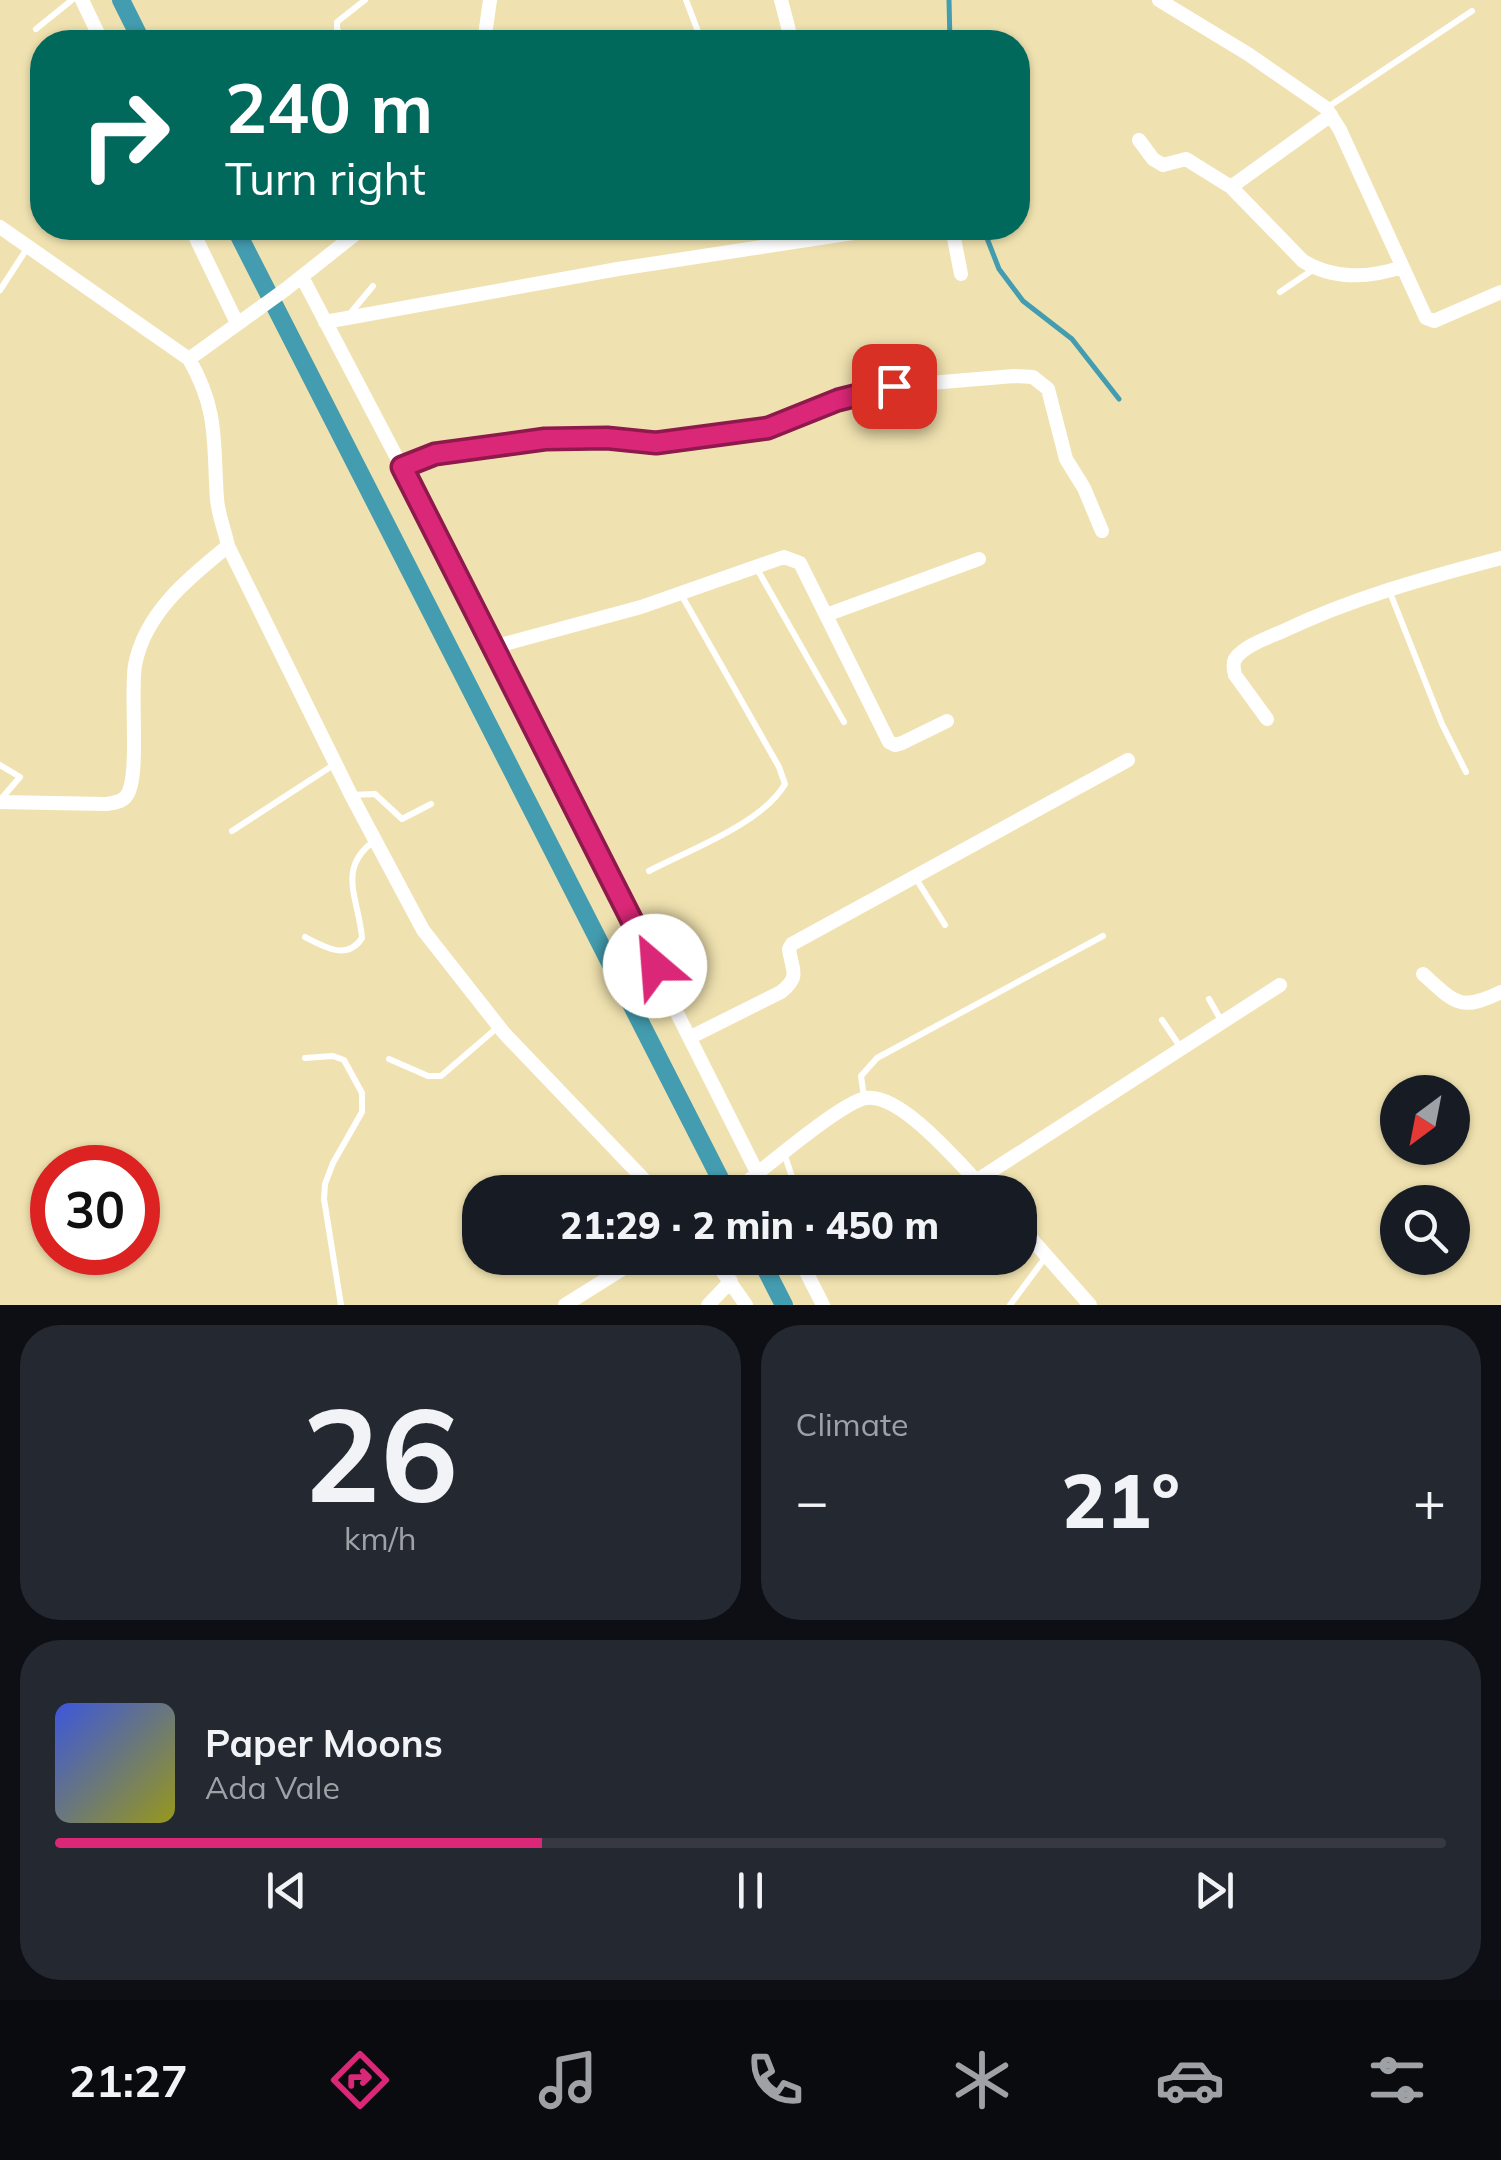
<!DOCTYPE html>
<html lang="en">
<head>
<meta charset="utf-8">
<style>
	body { margin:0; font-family:Mulish,sans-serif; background:#242831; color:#f1f3f6; height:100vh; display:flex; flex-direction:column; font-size:38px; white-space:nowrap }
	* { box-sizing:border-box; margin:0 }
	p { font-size:32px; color:#9ea1a6 }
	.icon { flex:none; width:55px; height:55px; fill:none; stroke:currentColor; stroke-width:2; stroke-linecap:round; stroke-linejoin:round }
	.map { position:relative; height:1305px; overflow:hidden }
	.details { display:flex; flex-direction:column; gap:20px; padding:20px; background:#0d0f14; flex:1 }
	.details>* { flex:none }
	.hud { position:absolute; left:30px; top:30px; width:1000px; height:210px; border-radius:40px; box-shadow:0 2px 8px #0004; background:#00695c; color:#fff; overflow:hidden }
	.needle { width:65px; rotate:212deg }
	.fabs { position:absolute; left:1380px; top:1075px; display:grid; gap:20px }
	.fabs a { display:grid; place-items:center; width:90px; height:90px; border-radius:50%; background:#171b24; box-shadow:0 2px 8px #0004; font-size:50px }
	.speed { position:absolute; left:30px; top:1145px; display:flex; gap:20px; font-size:50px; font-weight:700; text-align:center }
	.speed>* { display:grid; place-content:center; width:130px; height:130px; border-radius:50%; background:#171b24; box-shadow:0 2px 8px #0004; line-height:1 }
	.speed .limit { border:15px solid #d22; background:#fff; color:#111 }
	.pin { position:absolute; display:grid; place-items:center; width:85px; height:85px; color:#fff; margin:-42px; border-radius:20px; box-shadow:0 5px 15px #0006 }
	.me { position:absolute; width:110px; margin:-55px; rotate:333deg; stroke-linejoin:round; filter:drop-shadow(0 0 8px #0008) }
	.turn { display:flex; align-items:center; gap:35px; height:210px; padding:0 30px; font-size:45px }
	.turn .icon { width:130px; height:130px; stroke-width:2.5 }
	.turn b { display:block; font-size:70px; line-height:85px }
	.big { font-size:75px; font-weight:800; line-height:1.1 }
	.details .card { flex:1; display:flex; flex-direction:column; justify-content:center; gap:15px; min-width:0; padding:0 35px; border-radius:40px; background:#242831 }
	.details .dial { align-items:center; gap:0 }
	.dial b { font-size:130px; line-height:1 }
	.song { display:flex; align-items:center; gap:30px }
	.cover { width:120px; height:120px; border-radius:15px; background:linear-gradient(135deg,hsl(230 70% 55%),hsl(60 70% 35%)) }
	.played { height:10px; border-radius:5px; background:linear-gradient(90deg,#db2777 35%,#363941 35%) }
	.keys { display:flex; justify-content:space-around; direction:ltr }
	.heat { display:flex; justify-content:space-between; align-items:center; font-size:55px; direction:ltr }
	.details .tiles { flex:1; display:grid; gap:20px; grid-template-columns:1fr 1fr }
	.card:last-child { grid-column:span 2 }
	.trip { position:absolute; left:462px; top:1175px; width:575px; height:100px; border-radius:40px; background:#171b24; box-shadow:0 2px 8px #0004; font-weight:800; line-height:100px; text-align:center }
	.tab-bar { display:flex; height:160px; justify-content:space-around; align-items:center; background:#090b0e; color:#9ea1a6 }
	.tab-bar .icon { width:70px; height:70px }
	.tab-bar .selected { color:#db2777 }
	.tab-bar b { font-size:45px; color:#f1f3f6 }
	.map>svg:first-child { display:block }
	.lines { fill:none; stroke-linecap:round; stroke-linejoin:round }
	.stream { stroke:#439caf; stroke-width:5 }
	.canal { stroke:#439caf; stroke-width:18 }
	.lane { stroke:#fff; stroke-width:6 }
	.street { stroke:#fff; stroke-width:14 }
	.route-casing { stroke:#8e194d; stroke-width:25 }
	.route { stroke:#db2777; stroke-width:18 }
</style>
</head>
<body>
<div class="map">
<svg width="1501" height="1305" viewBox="0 0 1501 1305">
	<rect width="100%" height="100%" fill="#f0e2b0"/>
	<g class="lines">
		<!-- stream -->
		<path class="stream" d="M949,0L950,42
			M983,228L999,269L1023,301L1072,339L1119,399"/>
		<!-- canal -->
		<path class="canal" d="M121,0L142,42
			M235,228L727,1192
			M760,1258L784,1305"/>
		<!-- lane -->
		<path class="lane" d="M686,0L702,42
			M36,29L72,0
			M346,42L337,29V22L365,0
			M1328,107L1472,11
			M0,290L28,247
			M1280,292L1314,269
			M348,316L373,286
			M756,567L844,722
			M1389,590L1442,724L1466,772
			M0,765L20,777L1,799
			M351,795L375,794L402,819L431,804
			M232,831L335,764
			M649,871C689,850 763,823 785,784L779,767L682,596
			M915,877L945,925
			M305,937C324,947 347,961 362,938C359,899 336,869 374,841
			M1209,999L1222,1022
			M1162,1020L1181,1048
			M305,1058L333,1056L344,1060L362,1093V1112L333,1163L325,1184L324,1199L341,1305
			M389,1059L428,1076H441L498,1027
			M864,1097L861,1076L877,1058L1103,936
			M785,1156L797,1192
			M1010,1305L1045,1258"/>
		<!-- street -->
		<path class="street" d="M82,0L102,42
			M781,0L792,42
			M1159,0L1248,54L1326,108L1340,130L1426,318L1434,321L1501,292
			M484,42L490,0
			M1139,140L1153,159L1163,165L1186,159L1231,187L1303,261C1333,280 1370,278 1402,267
			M1231,187L1331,115
			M0,227L189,359C219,411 213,443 217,499C218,514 225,531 228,546L351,795L423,930L504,1033L656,1192
			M191,228L237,323
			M952,228L961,274
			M302,277L418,498L767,1192
			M325,322L618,269L886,228
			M189,359L286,289L363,228
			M402,467L435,454L545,439L607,438L656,443L706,439L768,429L838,400L894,386L1014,376L1033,377L1048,389L1066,459L1084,488L1102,531
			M826,615L979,559
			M493,647L641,607L784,557L800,563L889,742L895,745L902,743L947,721
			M1267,719L1235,675C1234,669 1232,665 1235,659C1244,646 1267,638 1281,632C1352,598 1425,578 1501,558
			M0,802L106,804C114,803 123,802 127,795C140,776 130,695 135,665C145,612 190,577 228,546
			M1423,974C1455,1003 1460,1012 1501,992
			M691,1037L781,992C801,976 792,971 789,949L792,944L1128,760
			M976,1181L1280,985
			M734,1192C758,1174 843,1100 867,1098C903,1094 963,1168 987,1192
			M1020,1226L1090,1305
			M713,1258L746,1305
			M799,1258L823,1305
			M565,1305L640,1258
			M708,1305L731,1281"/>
	</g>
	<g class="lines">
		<!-- route casing -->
		<g class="route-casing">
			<path id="route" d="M655,966L402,467L435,454L545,439L607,438L656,443L768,428L838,400L894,386"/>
		</g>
		<!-- route -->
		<use href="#route" class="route"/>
	</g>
</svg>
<div class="fabs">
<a><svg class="needle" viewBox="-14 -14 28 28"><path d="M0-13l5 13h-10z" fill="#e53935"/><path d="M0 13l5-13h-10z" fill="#9ea1a6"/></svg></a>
<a><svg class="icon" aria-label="search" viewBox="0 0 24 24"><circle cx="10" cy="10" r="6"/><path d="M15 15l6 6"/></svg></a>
</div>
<div class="speed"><div class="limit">30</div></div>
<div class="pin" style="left:894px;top:386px;background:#d93025"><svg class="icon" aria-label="arrive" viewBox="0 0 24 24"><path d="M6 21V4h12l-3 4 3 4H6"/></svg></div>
<svg class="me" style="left:655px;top:966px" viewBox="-20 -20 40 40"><circle r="19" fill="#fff"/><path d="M0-13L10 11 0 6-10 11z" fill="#db2777"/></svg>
<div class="trip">21:29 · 2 min · 450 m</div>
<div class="hud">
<div class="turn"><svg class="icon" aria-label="right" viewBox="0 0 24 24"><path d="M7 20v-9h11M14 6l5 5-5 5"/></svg><div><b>240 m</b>Turn right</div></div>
</div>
</div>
<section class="details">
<div class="tiles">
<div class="card dial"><b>26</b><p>km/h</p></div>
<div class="card"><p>Climate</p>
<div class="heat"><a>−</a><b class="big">21°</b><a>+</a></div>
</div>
<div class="card">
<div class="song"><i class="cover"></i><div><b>Paper Moons</b><p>Ada Vale</p></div></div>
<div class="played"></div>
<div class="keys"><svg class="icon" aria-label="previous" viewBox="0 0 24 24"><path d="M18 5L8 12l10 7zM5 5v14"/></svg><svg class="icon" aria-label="pause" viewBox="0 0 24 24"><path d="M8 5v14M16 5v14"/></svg><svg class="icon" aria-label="next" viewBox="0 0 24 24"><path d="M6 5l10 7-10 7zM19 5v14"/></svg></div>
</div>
</div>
</section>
<nav class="tab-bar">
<b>21:27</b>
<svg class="icon selected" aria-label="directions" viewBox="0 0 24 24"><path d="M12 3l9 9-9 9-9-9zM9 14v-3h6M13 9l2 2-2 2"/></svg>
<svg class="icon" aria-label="music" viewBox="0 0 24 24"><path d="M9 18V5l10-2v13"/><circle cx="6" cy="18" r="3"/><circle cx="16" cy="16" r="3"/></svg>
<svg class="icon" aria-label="phone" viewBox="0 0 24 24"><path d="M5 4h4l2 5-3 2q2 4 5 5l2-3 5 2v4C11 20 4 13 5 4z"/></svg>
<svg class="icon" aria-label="climate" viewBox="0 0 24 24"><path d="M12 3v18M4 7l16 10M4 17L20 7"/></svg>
<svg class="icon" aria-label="car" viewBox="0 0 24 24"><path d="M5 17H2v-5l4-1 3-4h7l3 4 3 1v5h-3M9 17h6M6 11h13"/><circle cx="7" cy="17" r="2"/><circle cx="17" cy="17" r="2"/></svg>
<svg class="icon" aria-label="filters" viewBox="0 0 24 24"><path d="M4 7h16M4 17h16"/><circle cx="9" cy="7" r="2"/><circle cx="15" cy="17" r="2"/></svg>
</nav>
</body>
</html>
